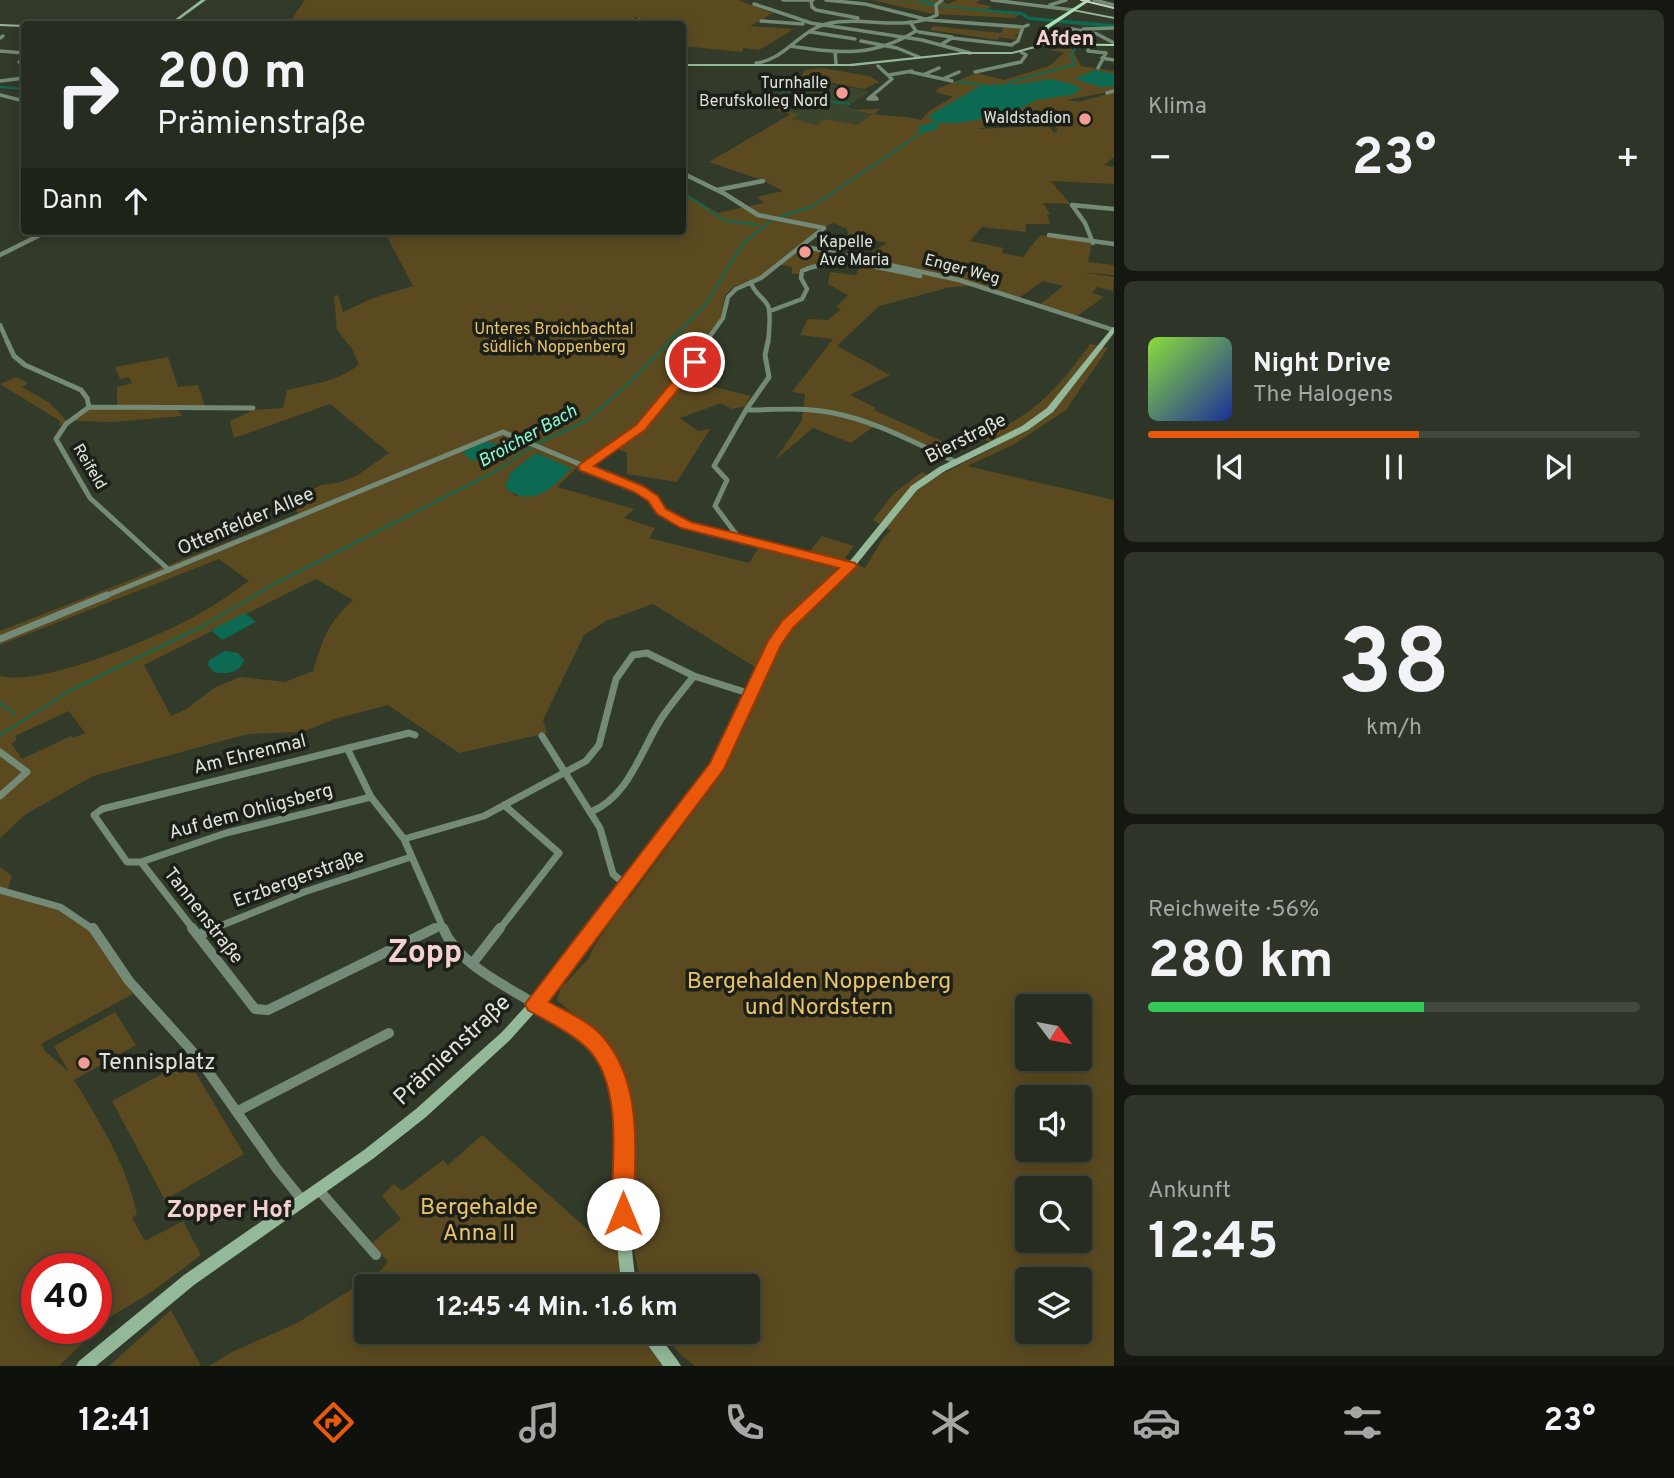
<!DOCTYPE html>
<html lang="de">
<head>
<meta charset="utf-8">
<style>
	body { margin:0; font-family:Overpass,sans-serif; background:#2e3428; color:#f1f3f6; height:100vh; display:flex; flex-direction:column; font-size:26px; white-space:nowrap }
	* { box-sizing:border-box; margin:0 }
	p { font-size:23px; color:#a4a7a4 }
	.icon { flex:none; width:38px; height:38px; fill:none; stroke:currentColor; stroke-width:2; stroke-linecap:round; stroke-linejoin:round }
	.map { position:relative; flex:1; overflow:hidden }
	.sheet { display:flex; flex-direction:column; gap:10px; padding:10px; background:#151811; width:560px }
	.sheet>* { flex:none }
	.guide { position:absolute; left:21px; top:21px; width:665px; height:214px; border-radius:7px; box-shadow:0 4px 18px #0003,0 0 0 2px #42483d; background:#262c1f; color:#f1f3f6; overflow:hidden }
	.needle { width:46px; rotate:122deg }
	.tools { position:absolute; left:1015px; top:994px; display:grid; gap:14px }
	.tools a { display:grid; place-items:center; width:77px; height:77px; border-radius:7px; background:#262c1f; box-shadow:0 4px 18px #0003,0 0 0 2px #42483d; font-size:35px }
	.speed { position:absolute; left:21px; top:1253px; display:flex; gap:14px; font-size:35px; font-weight:700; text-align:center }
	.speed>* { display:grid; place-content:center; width:91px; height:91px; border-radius:50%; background:#262c1f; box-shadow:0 4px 18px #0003,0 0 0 2px #42483d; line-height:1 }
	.speed .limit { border:10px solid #d22; background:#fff; color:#111 }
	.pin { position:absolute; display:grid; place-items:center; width:60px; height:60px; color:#fff; margin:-30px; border:4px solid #fff; border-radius:50%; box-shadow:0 2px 7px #0007 }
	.me { position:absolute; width:77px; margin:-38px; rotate:0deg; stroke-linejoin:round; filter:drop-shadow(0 0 5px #0008) }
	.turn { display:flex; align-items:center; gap:24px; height:147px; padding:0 21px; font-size:32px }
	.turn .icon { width:91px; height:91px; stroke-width:2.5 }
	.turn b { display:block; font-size:49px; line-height:60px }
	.then { display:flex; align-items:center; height:66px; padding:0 21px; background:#0003; gap:14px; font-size:26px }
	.big { font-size:52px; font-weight:700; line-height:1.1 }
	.sheet .widget { flex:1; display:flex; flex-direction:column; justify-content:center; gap:10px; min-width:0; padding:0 24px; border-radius:10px; background:#2e3428 }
	.sheet .dial { align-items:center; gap:0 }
	.dial b { font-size:91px; line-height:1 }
	.song { display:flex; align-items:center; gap:21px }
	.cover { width:84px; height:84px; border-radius:10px; background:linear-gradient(135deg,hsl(90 70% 55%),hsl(230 70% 35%)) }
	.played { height:7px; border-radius:4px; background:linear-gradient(90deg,#ea580c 55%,#42483d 55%) }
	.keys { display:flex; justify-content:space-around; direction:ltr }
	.heat { display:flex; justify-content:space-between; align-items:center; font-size:38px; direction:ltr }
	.charge { height:10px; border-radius:5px; background:linear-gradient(90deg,#34c759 56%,#42483d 0) }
	.trip { position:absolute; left:354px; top:1274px; width:406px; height:70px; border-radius:7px; background:#262c1f; box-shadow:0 4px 18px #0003,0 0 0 2px #42483d; font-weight:700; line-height:70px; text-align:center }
	.dock { display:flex; height:112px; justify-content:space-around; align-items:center; background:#0f120c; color:#a4a7a4 }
	.dock .icon { width:49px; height:49px }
	.dock .on { color:#ea580c }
	.dock b { font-size:32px; color:#f1f3f6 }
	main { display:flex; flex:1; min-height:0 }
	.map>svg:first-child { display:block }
	.built { fill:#3a452d }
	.green { fill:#5b4a20; fill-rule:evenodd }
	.water { fill:#0d6a52 }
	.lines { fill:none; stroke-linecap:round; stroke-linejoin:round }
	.stream { stroke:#0d6a52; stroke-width:2 }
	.river { fill:#0d6a52; fill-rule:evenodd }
	.street-far4 { stroke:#738a76; stroke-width:3.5 }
	.street-far3 { stroke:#738a76; stroke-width:4.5 }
	.street-far2 { stroke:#738a76; stroke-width:5 }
	.street-far1 { stroke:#738a76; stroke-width:7 }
	.street { stroke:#738a76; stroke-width:10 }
	.secondary { fill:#94b99a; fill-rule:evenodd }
	.primary { fill:#addeb5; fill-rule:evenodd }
	.rail { stroke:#c9cfc3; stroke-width:2 }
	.route { fill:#ea580c; stroke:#983908; stroke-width:2 }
	.poi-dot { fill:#f59c95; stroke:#1c1f18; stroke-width:2.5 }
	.labels { text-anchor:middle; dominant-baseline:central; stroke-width:7; stroke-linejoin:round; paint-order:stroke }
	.far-poi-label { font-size:16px; fill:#dfe5da; stroke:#1c1f18; text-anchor:end }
	.far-street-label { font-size:16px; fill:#dfe5da; stroke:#1c1f18 }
	.far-park-label { font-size:16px; fill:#eac468; stroke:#1c1f18 }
	.far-water-label { font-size:18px; font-style:italic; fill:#8afdd7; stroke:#1c1f18 }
	.street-label { font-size:19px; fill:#dfe5da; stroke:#1c1f18 }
	.far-district-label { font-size:21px; font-weight:bold; fill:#f4d1ce; stroke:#1c1f18 }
	.near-park-label { font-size:23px; fill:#eac468; stroke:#1c1f18 }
	.near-street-label { font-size:23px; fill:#dfe5da; stroke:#1c1f18 }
	.near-poi-label { font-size:23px; fill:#dfe5da; stroke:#1c1f18; text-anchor:start }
	.near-neighbourhood-label { font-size:24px; font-weight:bold; fill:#f4d1ce; stroke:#1c1f18 }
	.near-district-label { font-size:32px; font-weight:bold; fill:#f4d1ce; stroke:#1c1f18 }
</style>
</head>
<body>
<main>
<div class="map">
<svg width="1114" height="1366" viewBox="0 0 1114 1366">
	<rect width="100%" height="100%" fill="#323a29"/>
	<!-- built -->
	<path class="built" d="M792,77L870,91L847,107L873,113L857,125L825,119L817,125L791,119L798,115L752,102Z"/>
	<!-- green -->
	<path class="green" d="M305,0H738L773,13L750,26L794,29L759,50L743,48L742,52L683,46L682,24L639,22L641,19L635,17V22L631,24H288Z
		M872,0H940L948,4L957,0H981L975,3L991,6L987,11L1019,15L1015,18L933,14Z
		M933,26L1001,33L1003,28H1021V32L1014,36L1019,37L1018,40L999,37L998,40L930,30Z
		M1048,49H1072L1081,66L1114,71V91L1066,100L1079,102L1114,92V157L1104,165L1114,167V184L1051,181L1070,204L1043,203L1050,214L1047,215L1050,224H1026V232L982,227L970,241L1004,248L1002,253L1023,257L1040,235L1092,243L1088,262L1114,265V275L1081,272L1114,277L1113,291L1097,287L1092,293L1104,297L1074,318L1038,306L1063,286L1043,281L1016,300L970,286L951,287L879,306L837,346L890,375L850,395L876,408L874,410L944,442L930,447L877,424L851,443L813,428L775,460L802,420L805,394L792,392L833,339L800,335L808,319L828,320L841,309L836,307L848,295L828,284L830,272L856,275L860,266L833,263L803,269V274H792V267L776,264L757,279L735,286L725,295L721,318L678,378L751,396L745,406L732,409L721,403L680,418L698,431L710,429L677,482L627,474V452L609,448L582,463L557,487L634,509L624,518L655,528L649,538L749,563L763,541L809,552L822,536L854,546L845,558L865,568L883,538L891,531L873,520L894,493L922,472L934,478L997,446L982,438C1036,412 1055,393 1090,344L1108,348L1066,410L1015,444L967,466L1114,500V1366H695L679,1353L663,1332H747V1286H642L631,1237L629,1097L624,1073L604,1040L557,1000L561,988L589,958L593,948L627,897L630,898L728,764L726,762L749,717L765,673L653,604L606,621L584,635L543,720L547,733L459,753L388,705L335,719L302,732L248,734L93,776L26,814L0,838V676C42,688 165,634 204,611C220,602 234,591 249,581L219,559L0,645V631L299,514L289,502L321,485L338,483L358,475L389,453L330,404L234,438L230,421L254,410L283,408L287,390C311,384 340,382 359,364L352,349L337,330L334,296L338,295L343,312L373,298L413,286L384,231H682L683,192L718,213L764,203L757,197L783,191L762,180L709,162L791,114L746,103L785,75L792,77L753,103L799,114L792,119L817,125L825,119L857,125L872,114L852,110L880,109L874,114C891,117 904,115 921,120L929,111L953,97L935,92L939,88L977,73L1004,80L1049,66L1064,53ZM1035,110L1063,113L1054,125L1058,130L1054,133L1049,126H1045L977,129L1018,119ZM834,223L847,229L848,235L887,243L869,254L890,260L888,265L818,251L791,253L823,227ZM536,453L570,468L516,496L505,487L511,472ZM316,579L353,600C328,623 323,638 313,671L285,682L240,677L214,688L185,710L171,716L144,665ZM69,711L85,733L73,738L71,736L22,759L11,743L17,740L15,736ZM1027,1006H1080V1059H1027ZM1027,1097H1080V1150H1027ZM1027,1188H1080V1241H1027ZM1027,1279H1080V1332H1027Z
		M822,68L869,76L879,82L864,89L801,77L805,70Z
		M168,357L178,387L198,385L205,406L176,409L183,416L113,422L74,421L91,408H117V387L132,383L129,377L120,379L115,367Z
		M16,377L28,383L22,387L48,402L67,421L59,426L60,421L0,384Z
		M0,867L12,876L6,895L57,909L89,930L133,994L41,1044L45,1051L69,1072L54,1046L115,1012L136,1045L74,1080C100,1122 127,1166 137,1214L132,1218L145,1241L183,1221L201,1255L153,1291L110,1317L59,1366H0ZM37,1269H96V1328H37Z
		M188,1060L244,1154L165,1200L112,1101Z
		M482,1135L605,1245V1219H614L625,1286H366V1332H641L668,1366H209L232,1352L297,1323L378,1273L388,1262L372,1243L401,1219L382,1196L394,1184L402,1191L443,1160L448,1165Z
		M171,1310L201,1366H109Z"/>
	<!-- water -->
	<path class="water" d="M1095,70L1114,74V86L1100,87L1075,79Z
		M1051,79L1072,84L1081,89L1071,95L1036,100L1013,113L959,123H938V129L918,134L920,126L935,122L930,117L928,119L930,115L982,85L1020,84Z
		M485,442L514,446L473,461L462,452Z
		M536,453L571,468C553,489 530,509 505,487L511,472Z
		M245,613L256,622L222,640L211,630Z
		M225,651L238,653L244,660C240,673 226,675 214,672L208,665L209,660Z"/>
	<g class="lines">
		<!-- stream -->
		<path class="stream" d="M920,0L935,4
			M958,82L975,84
			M1007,83L1075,64L1071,55L1076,48
			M978,84L982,85
			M0,87L24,89
			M765,91H800L818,99
			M820,100L849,104
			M682,192L724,220L758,225
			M779,217L811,207L920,134
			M538,443L586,421L631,381L705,305L744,242L774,219
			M0,703L15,714
			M0,735L69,691L203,626L274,584L496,471L533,446"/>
		<!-- river -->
		<path class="river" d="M875,0L1022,12L1030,17L1114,24V28L1029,20L1021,15Z"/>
		<!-- street-far4 -->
		<path class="street-far4" d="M783,0H813
			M811,0L812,7L816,10L858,18
			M826,0L865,4L929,20L1023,27L1028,25
			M992,0L1073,10
			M1094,0L1114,5
			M754,4L811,23L922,40L970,53
			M1050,5L1066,0
			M761,21L803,24
			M634,24L639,20
			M1067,28L1097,34L1114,43
			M1083,29L1114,28
			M811,32L855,39
			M919,32L952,37
			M0,38L3,36
			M861,41L897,48L919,57
			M942,44L952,38L1012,45L1004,44
			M1089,44L1088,51L1106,53L1098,68
			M1011,45L1018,41L1023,27
			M790,46C839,53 872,58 916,31L910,22
			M0,51L24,53
			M835,52L836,63
			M1102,58L1114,60
			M19,62H24
			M756,63C784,61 801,28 830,23C865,16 904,32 937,15L936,5L942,0
			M911,72L952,81
			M975,72L1021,62L1026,55L1021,52
			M925,74L939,68
			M889,75L912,71
			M945,78L959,72
			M0,81L24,78
			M1107,93L1114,91
			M0,95L24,101
			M873,95L877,99H868L892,79L878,66"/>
		<!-- street-far3 -->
		<path class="street-far3" d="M682,173L725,194L758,215L824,228
			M717,190L763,181
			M1072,205L1085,223L1093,243
			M1072,205L1114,209
			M1049,235L1114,244
			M802,246L959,280L1114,330
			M829,253L838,248V239
			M0,255L48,231
			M751,282C754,294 763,296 768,306C771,312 769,335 768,343
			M770,311L802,299L807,289L801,278L802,271C838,254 883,269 920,276
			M0,325L8,343
			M705,343L723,318L728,297L736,289L761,278L824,228"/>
		<!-- street-far2 -->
		<path class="street-far2" d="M7,341L14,356L25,365L81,390L87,398L89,407
			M89,407L66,424L56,439L90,498L169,570
			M89,407L253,408
			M746,410C773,410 801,407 828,412C874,420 915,443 956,462
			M584,467C600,456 619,445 634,432C658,412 694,369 706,341
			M739,538L715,506L727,480L714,466L746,410L769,377L765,355L768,341
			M103,597L503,432L639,489L674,521L850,566"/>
		<!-- street-far1 -->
		<path class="street-far1" d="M0,639L107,595
			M542,736L600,828L613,874L627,886
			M347,748L371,797L404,839L444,930
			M0,752L27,772L0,796
			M591,812C629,796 640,752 661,719C671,704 683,690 694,676
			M404,839L484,816L586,761L599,745L616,679L633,655L647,653L694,676L751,694
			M141,862L226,833L371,797
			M0,890L60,907L94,930
			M194,930L141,862H127L94,815L102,809L409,733L415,735
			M210,930L304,892L411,857
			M432,930L440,926
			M499,930L559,853L504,805"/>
		<!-- street -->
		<path class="street" d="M93,928L129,981L200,1060L277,1169L303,1201
			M192,928L255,1009L268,1010L435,928
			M443,928C458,964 503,984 535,1004
			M199,935L214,928
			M472,964L500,928
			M238,1111L389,1033
			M319,1190L376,1255"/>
		<!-- secondary -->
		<path class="secondary" d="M201,0H206L173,24H169Z
			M1072,9L1114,17V19L1073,11Z
			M0,24L24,25V27L0,26Z
			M1045,43L1047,45L1012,54H963L853,66H682V64H849L963,52H1012Z
			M1114,327V333L1053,412L1028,430L945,471L917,490L856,565L791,627L771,657L749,713L721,768L562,981L543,1003C563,1013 587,1023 601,1041C644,1092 630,1166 631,1228C631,1247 634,1267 636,1286H622C619,1267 617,1247 617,1227C616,1171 630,1098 594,1050C580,1032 556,1021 536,1011L510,1040L426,1117L374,1158L194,1285L96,1366H76L79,1361L184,1275L364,1150L416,1109L502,1032L554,975L713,763L739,713L761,657L785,623L850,561L911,486L939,467L1022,426L1047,408L1112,328Z
			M640,1332H656L678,1361L681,1366H663L642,1337Z"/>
		<!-- primary -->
		<path class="primary" d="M1086,0H1091L1049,28L1043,41L1046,43L1114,44V46L1045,45L1039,42L1045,26Z"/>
		<!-- rail -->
		<path class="rail" d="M1081,0L1114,8"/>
	</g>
	<!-- route -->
	<path class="route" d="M691,359L701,362L645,430L594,466L643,486L658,496L666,509L691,522L855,563L857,566L793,628L781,645L724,769L549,1002C567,1012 589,1021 603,1037C645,1085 634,1156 634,1214L631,1221L623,1225L615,1221L611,1214C612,1165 624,1085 587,1048C570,1032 548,1022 528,1010L525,1004L710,763L768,641L782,621L839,568L681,528L657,514L648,501L634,492L579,470V465L636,425Z"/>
	<!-- markers -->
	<g class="poi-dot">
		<circle cx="842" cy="93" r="7"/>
		<circle cx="1085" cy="119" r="7"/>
		<circle cx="805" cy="252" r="7"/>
		<circle cx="84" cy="1063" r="7"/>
	</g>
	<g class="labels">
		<!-- far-poi labels -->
		<g class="far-poi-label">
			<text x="828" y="84">Turnhalle<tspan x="828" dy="18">Berufskolleg Nord</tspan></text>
			<text x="1071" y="119">Waldstadion</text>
			<text x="819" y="243" text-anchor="start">Kapelle<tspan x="819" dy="18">Ave Maria</tspan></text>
		</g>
		<!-- far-street labels -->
		<g class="far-street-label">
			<text transform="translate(962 270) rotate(15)">Enger Weg</text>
			<text transform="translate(89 467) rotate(59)">Reifeld</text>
		</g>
		<!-- far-park labels -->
		<g class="far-park-label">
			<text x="554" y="330">Unteres Broichbachtal<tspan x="554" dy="18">südlich Noppenberg</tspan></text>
		</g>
		<!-- far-water labels -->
		<g class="far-water-label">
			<text transform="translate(528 437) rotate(-29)">Broicher Bach</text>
		</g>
		<!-- street labels -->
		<g class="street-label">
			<text transform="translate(966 439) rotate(-27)">Bierstraße</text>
			<text transform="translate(246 522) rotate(-23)">Ottenfelder Allee</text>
			<text transform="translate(250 755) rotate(-14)">Am Ehrenmal</text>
			<text transform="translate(251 812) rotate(-15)">Auf dem Ohligsberg</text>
			<text transform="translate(299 879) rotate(-20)">Erzbergerstraße</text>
			<text transform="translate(203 916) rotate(52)">Tannenstraße</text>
		</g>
		<!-- far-district labels -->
		<g class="far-district-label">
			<text x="1065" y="39">Afden</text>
		</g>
		<!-- near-park labels -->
		<g class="near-park-label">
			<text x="819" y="982">Bergehalden Noppenberg<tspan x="819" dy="26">und Nordstern</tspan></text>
			<text x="479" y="1208">Bergehalde<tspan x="479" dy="26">Anna II</tspan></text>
		</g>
		<!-- near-street labels -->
		<g class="near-street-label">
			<text transform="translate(453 1051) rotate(-43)">Prämienstraße</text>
		</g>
		<!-- near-poi labels -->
		<g class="near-poi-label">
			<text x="98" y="1063">Tennisplatz</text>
		</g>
		<!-- near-neighbourhood labels -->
		<g class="near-neighbourhood-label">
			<text x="229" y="1211">Zopper Hof</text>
		</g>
		<!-- near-district labels -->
		<g class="near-district-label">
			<text x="425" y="954">Zopp</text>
		</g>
	</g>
</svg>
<div class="tools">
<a><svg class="needle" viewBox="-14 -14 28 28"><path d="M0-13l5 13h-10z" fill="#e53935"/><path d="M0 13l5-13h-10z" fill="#a4a7a4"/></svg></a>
<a><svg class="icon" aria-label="sound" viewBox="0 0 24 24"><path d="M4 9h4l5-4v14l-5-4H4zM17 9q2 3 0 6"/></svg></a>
<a><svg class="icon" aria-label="search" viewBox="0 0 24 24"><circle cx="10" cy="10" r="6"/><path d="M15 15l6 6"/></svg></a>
<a><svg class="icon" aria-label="layers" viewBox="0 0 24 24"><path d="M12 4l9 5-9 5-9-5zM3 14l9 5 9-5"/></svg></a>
</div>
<div class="speed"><div class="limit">40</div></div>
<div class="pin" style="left:695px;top:362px;background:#d93025"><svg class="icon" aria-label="arrive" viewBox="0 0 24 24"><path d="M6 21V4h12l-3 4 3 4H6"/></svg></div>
<svg class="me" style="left:623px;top:1214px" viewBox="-20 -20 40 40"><circle r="19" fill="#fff"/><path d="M0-13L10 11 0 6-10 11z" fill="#ea580c"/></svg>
<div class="trip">12:45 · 4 Min. · 1.6 km</div>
<div class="guide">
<div class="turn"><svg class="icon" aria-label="right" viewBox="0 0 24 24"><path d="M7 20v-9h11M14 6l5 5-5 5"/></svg><div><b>200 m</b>Prämienstraße</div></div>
<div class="then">Dann<svg class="icon" aria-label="ahead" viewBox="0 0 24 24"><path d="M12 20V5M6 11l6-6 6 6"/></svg></div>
</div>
</div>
<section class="sheet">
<div class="widget"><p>Klima</p>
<div class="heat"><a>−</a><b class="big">23°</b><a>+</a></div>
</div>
<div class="widget">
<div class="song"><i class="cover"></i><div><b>Night Drive</b><p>The Halogens</p></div></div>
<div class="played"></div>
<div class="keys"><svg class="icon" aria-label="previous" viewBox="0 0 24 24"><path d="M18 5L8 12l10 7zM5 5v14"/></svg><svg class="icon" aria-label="pause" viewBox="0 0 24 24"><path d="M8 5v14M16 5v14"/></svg><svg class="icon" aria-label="next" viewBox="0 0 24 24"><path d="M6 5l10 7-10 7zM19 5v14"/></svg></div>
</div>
<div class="widget dial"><b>38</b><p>km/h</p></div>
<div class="widget"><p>Reichweite · 56%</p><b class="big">280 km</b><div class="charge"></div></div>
<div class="widget"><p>Ankunft</p><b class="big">12:45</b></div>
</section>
</main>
<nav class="dock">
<b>12:41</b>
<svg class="icon on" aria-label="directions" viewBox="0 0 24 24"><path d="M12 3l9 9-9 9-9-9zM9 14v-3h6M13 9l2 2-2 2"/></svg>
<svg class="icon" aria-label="music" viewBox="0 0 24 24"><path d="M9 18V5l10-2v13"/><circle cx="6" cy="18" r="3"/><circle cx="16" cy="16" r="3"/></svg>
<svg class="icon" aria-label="phone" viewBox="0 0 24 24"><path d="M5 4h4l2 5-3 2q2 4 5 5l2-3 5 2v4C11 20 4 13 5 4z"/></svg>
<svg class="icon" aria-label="climate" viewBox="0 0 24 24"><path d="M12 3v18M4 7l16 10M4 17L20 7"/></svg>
<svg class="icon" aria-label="car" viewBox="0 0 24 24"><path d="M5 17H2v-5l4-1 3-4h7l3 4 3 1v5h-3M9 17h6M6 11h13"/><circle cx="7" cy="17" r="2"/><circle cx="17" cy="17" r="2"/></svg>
<svg class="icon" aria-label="filters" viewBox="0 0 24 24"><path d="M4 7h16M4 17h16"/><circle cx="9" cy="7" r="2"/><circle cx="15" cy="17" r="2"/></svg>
<b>23°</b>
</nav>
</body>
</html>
